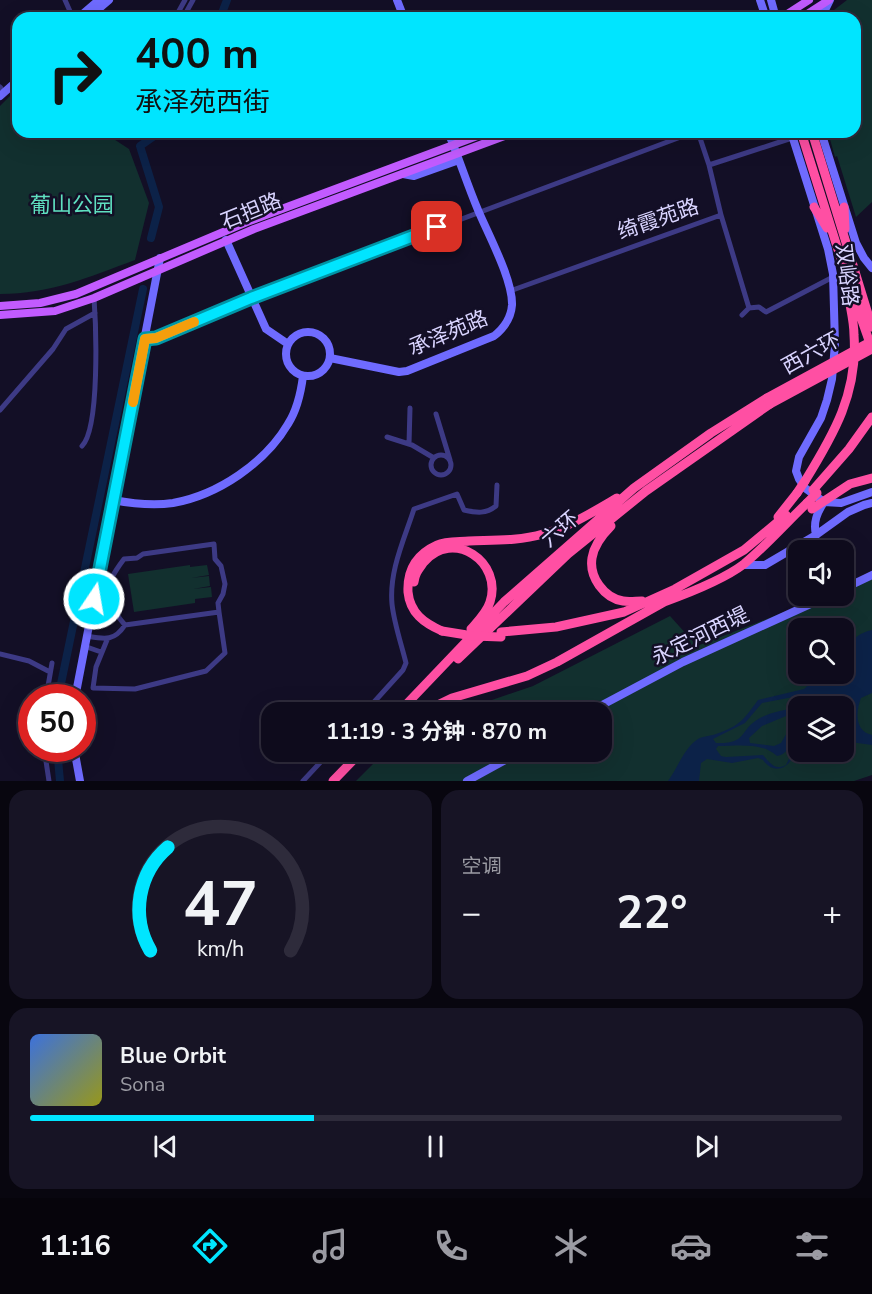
<!DOCTYPE html>
<html lang="zh">
<head>
<meta charset="utf-8">
<style>
	body { margin:0; font-family:"Nunito Sans","Noto Sans SC",sans-serif; background:#171425; color:#f1f3f6; height:100vh; display:flex; flex-direction:column; font-size:22px; white-space:nowrap }
	* { box-sizing:border-box; margin:0 }
	p { font-size:20px; color:#9b9ba3 }
	.icon { flex:none; width:33px; height:33px; fill:none; stroke:currentColor; stroke-width:2; stroke-linecap:round; stroke-linejoin:round }
	.map { position:relative; height:781px; overflow:hidden }
	.details { display:flex; flex-direction:column; gap:9px; padding:9px; background:#08060f; flex:1 }
	.details>* { flex:none }
	.guide { position:absolute; left:12px; top:12px; width:849px; height:126px; border-radius:18px; box-shadow:0 6px 24px #0002,0 0 0 2px #2e2b3b; background:#00e5ff; color:#111; overflow:hidden }
	.tools { position:absolute; left:788px; top:540px; display:grid; gap:12px }
	.tools a { display:grid; place-items:center; width:66px; height:66px; border-radius:12px; background:#0e0b1c; box-shadow:0 6px 24px #0002,0 0 0 2px #2e2b3b; font-size:30px }
	.speed { position:absolute; left:18px; top:684px; display:flex; gap:12px; font-size:30px; font-weight:700; text-align:center }
	.speed>* { display:grid; place-content:center; width:78px; height:78px; border-radius:50%; background:#0e0b1c; box-shadow:0 6px 24px #0002,0 0 0 2px #2e2b3b; line-height:1 }
	.speed .limit { border:9px solid #d22; background:#fff; color:#111 }
	.pin { position:absolute; display:grid; place-items:center; width:51px; height:51px; color:#fff; margin:-26px; border-radius:12px; box-shadow:0 3px 9px #0006 }
	.me { position:absolute; width:66px; margin:-33px; rotate:12deg; stroke-linejoin:round; filter:drop-shadow(0 0 4px #0008) }
	.turn { display:flex; align-items:center; gap:21px; height:126px; padding:0 24px; font-size:27px }
	.turn .icon { width:78px; height:78px; stroke-width:2.5 }
	.turn b { display:block; font-size:42px; line-height:51px }
	.big { font-size:45px; font-weight:700; line-height:1.1 }
	.details .widget { flex:1; display:flex; flex-direction:column; justify-content:center; gap:9px; min-width:0; padding:0 21px; border-radius:18px; background:#171425 }
	.details .dial { align-items:center; gap:0 }
	.dial svg { height:156px; overflow:visible; fill:none; stroke:#2e2b3b; stroke-width:7; stroke-linecap:round; text-anchor:middle }
	.dial text { fill:#f1f3f6; stroke:none }
	.song { display:flex; align-items:center; gap:18px }
	.cover { width:72px; height:72px; border-radius:9px; background:linear-gradient(135deg,hsl(220 70% 55%),hsl(60 70% 35%)) }
	.played { height:6px; border-radius:3px; background:linear-gradient(90deg,#00e5ff 35%,#2e2b3b 35%) }
	.keys { display:flex; justify-content:space-around; direction:ltr }
	.heat { display:flex; justify-content:space-between; align-items:center; font-size:33px; direction:ltr }
	.details .tiles { flex:1; display:grid; gap:9px; grid-template-columns:1fr 1fr }
	.widget:last-child { grid-column:span 2 }
	.trip { position:absolute; left:261px; top:702px; width:351px; height:60px; border-radius:18px; background:#0e0b1c; box-shadow:0 6px 24px #0002,0 0 0 2px #2e2b3b; font-weight:700; line-height:60px; text-align:center }
	.tab-bar { display:flex; height:96px; justify-content:space-around; align-items:center; background:#06040b; color:#9b9ba3 }
	.tab-bar .icon { width:42px; height:42px }
	.tab-bar .current { color:#00e5ff }
	.tab-bar b { font-size:27px; color:#f1f3f6 }
	.map>svg:first-child { display:block }
	.green { fill:#12302f; fill-rule:evenodd }
	.water { fill:#0c2248; fill-rule:evenodd }
	.lines { fill:none; stroke-linecap:round; stroke-linejoin:round }
	.river { stroke:#0c2248; stroke-width:8 }
	.street { stroke:#3d3a85; stroke-width:5 }
	.secondary { stroke:#6f6bff; stroke-width:8 }
	.primary { stroke:#c25bff; stroke-width:8 }
	.highway { stroke:#ff4fa3; stroke-width:9 }
	.highway-bridge { stroke:#ff4fa3; stroke-width:9 }
	.route-casing { stroke:#0095a6; stroke-width:15 }
	.route { stroke:#00e5ff; stroke-width:10 }
	.slow { stroke:#f59e0b; stroke-width:10 }
	.labels { text-anchor:middle; dominant-baseline:central; stroke-width:5; stroke-linejoin:round; paint-order:stroke }
	.park-label { font-size:21px; fill:#5fe0c0; stroke:#130f26 }
	.street-label { font-size:21px; fill:#d9d4ff; stroke:#130f26 }
</style>
</head>
<body>
<div class="map">
<svg width="872" height="781" viewBox="0 0 872 781">
	<rect width="100%" height="100%" fill="#130f26"/>
	<!-- green -->
	<path class="green" d="M847,0H872V202L856,217L837,156L835,157L828,132H855V18H830L834,10Z
		M18,88V132H103L129,149L149,203L135,260C89,277 50,294 0,294V106Z
		M190,565V567L207,565L209,575L191,578L209,576L210,586L193,589L211,587L212,597L195,599V603L134,612L128,574Z
		M872,578V775L854,781H356L385,752H602V712H457L533,686L670,616L697,646L826,596H843V589ZM798,628H843V674H798ZM798,706H843V752H798Z"/>
	<!-- water -->
	<path class="water" d="M872,630V693L861,698C856,711 854,731 872,735V745L843,741V706H828L823,703L813,706H800L815,701V696L809,694L762,703L745,723L713,739L716,743C749,744 738,730 760,718C771,712 786,710 798,707C798,721 794,754 777,756C762,742 738,746 718,746L716,749L721,756L726,757L763,755C770,763 775,771 786,765L798,740C798,760 778,781 763,760L758,758L732,763L707,759L701,763L699,781H668C677,769 684,748 698,739C703,736 710,736 716,734C740,726 744,719 758,700L804,689L821,674H843C843,653 849,635 872,630ZM786,716L791,718L792,724L781,743L774,746L750,743L749,738L762,726Z"/>
	<g class="lines">
		<!-- river -->
		<path class="river" d="M220,18L227,0
			M151,238L159,207L140,146L160,132
			M58,698L143,289
			M57,748L60,781"/>
		<!-- street -->
		<path class="street" d="M65,0L73,18
			M175,18L185,0
			M183,18L193,0
			M0,87L1,88
			M698,132L709,165
			M721,215L749,308
			M510,291L721,215L709,165L792,138
			M742,315L749,308L759,307L766,312L833,277
			M145,339L155,337L251,298L694,132
			M0,410L53,349L66,329L95,313
			M436,414L450,460
			M387,437L412,445L434,458
			M409,444L410,408
			M82,446C100,428 96,325 94,298
			M431 465a10 10 0 1 1 20 0a10 10 0 1 1-20 0Z
			M125,625C101,598 103,587 124,559L137,558L143,554L214,544L215,559L221,566L225,584L223,594L218,603L219,612
			M86,636C104,639 114,642 125,625L219,612L225,653L206,671L135,689L93,688L96,667L107,640
			M84,646L101,652
			M0,654L29,661L50,672
			M46,698L52,663
			M365,712L403,670L406,663C401,643 394,623 392,604C389,571 404,540 414,509L457,494L464,510C477,513 486,514 496,506L497,485
			M44,748L49,781
			M303,781L330,752"/>
		<!-- secondary -->
		<path class="secondary" d="M397,0L404,18
			M760,0L766,18
			M771,0L776,18
			M78,18L99,0
			M88,18L109,0
			M821,18L830,0
			M0,96L18,80
			M791,132L828,249L833,274L835,344L832,379L827,400L821,418L799,457L796,471L799,479L805,488L824,502L841,503L872,492
			M821,132L856,243L864,258L872,268
			M403,174L414,176L459,160
			M226,240L266,329L288,344
			M286 354a22 22 0 1 1 44 0a22 22 0 1 1-44 0Z
			M330,358L399,372L407,371L494,336C504,328 511,319 512,305C513,280 488,234 478,210C467,184 459,158 448,132
			M113,500C134,504 153,506 173,503C218,495 265,463 288,424C297,410 301,392 303,376
			M816,535C813,522 817,513 824,502
			M743,565H765L816,535L848,512L864,505L872,503
			M843,589L872,575
			M75,698L160,258
			M589,712L683,662L828,596
			M74,748L80,781
			M467,781L520,752"/>
		<!-- primary -->
		<path class="primary" d="M781,18L809,0
			M801,18L829,0
			M0,306L40,303L76,294L247,222L488,132
			M0,315L55,311L94,298L254,229L515,132"/>
		<!-- highway -->
		<path class="highway" d="M801,132L846,275L872,349
			M812,132L872,327
			M814,207L827,228
			M844,207L845,229
			M805,481C834,434 858,393 854,335C854,323 851,311 849,299
			M813,490L849,449L872,417
			M778,517L797,493
			M611,526C603,534 594,545 592,558C589,577 604,598 623,601C629,602 636,601 642,601
			M414,582C415,573 419,569 424,562C453,528 503,562 490,602C487,612 478,621 471,629
			M442,631C424,623 410,613 408,592C407,570 417,554 437,545C446,541 460,542 469,541C493,540 519,541 543,534C569,527 593,512 617,498
			M501,632L556,627L624,612L675,589L744,550L786,515
			M458,659L568,554L646,491L770,404
			M399,712L504,602L634,488L711,433L767,398
			M423,712L452,698L527,676L557,662L664,602C689,593 723,580 744,564C766,546 786,523 807,503
			M333,781L361,752"/>
		<!-- highway-bridge -->
		<path class="highway-bridge" d="M767,398L872,341
			M770,404L872,349
			M797,493L805,481
			M807,503L817,493
			M812,509L850,484L872,478
			M442,631L473,636L501,637"/>
	</g>
	<g class="lines">
		<!-- route casing -->
		<g class="route-casing">
			<path id="route" d="M94,599L145,339L156,338L251,298L437,227"/>
		</g>
		<!-- route -->
		<use href="#route" class="route"/>
		<!-- slow -->
		<path class="slow" d="M133,402L145,339L156,338L194,322"/>
	</g>
	<g class="labels">
		<!-- park labels -->
		<g class="park-label">
			<text x="72" y="205">葡山公园</text>
		</g>
		<!-- street labels -->
		<g class="street-label">
			<text transform="translate(251 211) rotate(-22)">石担路</text>
			<text transform="translate(658 219) rotate(-19)">绮霞苑路</text>
			<text transform="translate(847 275) rotate(83)">双峪路</text>
			<text transform="translate(448 333) rotate(-23)">承泽苑路</text>
			<text transform="translate(811 353) rotate(-29)">西六环</text>
			<text transform="translate(560 529) rotate(-41)">六环</text>
			<text transform="translate(700 636) rotate(-26)">永定河西堤</text>
		</g>
	</g>
</svg>
<div class="tools">
<a><svg class="icon" aria-label="sound" viewBox="0 0 24 24"><path d="M4 9h4l5-4v14l-5-4H4zM17 9q2 3 0 6"/></svg></a>
<a><svg class="icon" aria-label="search" viewBox="0 0 24 24"><circle cx="10" cy="10" r="6"/><path d="M15 15l6 6"/></svg></a>
<a><svg class="icon" aria-label="layers" viewBox="0 0 24 24"><path d="M12 4l9 5-9 5-9-5zM3 14l9 5 9-5"/></svg></a>
</div>
<div class="speed"><div class="limit">50</div></div>
<div class="pin" style="left:437px;top:227px;background:#d93025"><svg class="icon" aria-label="arrive" viewBox="0 0 24 24"><path d="M6 21V4h12l-3 4 3 4H6"/></svg></div>
<svg class="me" style="left:94px;top:599px" viewBox="-20 -20 40 40"><circle r="17" fill="#00e5ff" stroke="#fff" stroke-width="3"/><path d="M0-11L8 9 0 5-8 9z" fill="#fff"/></svg>
<div class="trip">11:19 · 3 分钟 · 870 m</div>
<div class="guide">
<div class="turn"><svg class="icon" aria-label="right" viewBox="0 0 24 24"><path d="M7 20v-9h11M14 6l5 5-5 5"/></svg><div><b>400 m</b>承泽苑西街</div></div>
</div>
</div>
<section class="details">
<div class="tiles">
<div class="widget dial"><svg viewBox="0 0 100 80">
<path d="M14 69A42 42 0 1 1 86 69"/>
<path d="M14 69A42 42 0 0 1 23 16" stroke="#00e5ff"/>
<text x="50" y="56" font-size="32" font-weight="700">47</text>
<text x="50" y="72" font-size="11">km/h</text>
</svg></div>
<div class="widget"><p>空调</p>
<div class="heat"><a>−</a><b class="big">22°</b><a>+</a></div>
</div>
<div class="widget">
<div class="song"><i class="cover"></i><div><b>Blue Orbit</b><p>Sona</p></div></div>
<div class="played"></div>
<div class="keys"><svg class="icon" aria-label="previous" viewBox="0 0 24 24"><path d="M18 5L8 12l10 7zM5 5v14"/></svg><svg class="icon" aria-label="pause" viewBox="0 0 24 24"><path d="M8 5v14M16 5v14"/></svg><svg class="icon" aria-label="next" viewBox="0 0 24 24"><path d="M6 5l10 7-10 7zM19 5v14"/></svg></div>
</div>
</div>
</section>
<nav class="tab-bar">
<b>11:16</b>
<svg class="icon current" aria-label="directions" viewBox="0 0 24 24"><path d="M12 3l9 9-9 9-9-9zM9 14v-3h6M13 9l2 2-2 2"/></svg>
<svg class="icon" aria-label="music" viewBox="0 0 24 24"><path d="M9 18V5l10-2v13"/><circle cx="6" cy="18" r="3"/><circle cx="16" cy="16" r="3"/></svg>
<svg class="icon" aria-label="phone" viewBox="0 0 24 24"><path d="M5 4h4l2 5-3 2q2 4 5 5l2-3 5 2v4C11 20 4 13 5 4z"/></svg>
<svg class="icon" aria-label="climate" viewBox="0 0 24 24"><path d="M12 3v18M4 7l16 10M4 17L20 7"/></svg>
<svg class="icon" aria-label="car" viewBox="0 0 24 24"><path d="M5 17H2v-5l4-1 3-4h7l3 4 3 1v5h-3M9 17h6M6 11h13"/><circle cx="7" cy="17" r="2"/><circle cx="17" cy="17" r="2"/></svg>
<svg class="icon" aria-label="filters" viewBox="0 0 24 24"><path d="M4 7h16M4 17h16"/><circle cx="9" cy="7" r="2"/><circle cx="15" cy="17" r="2"/></svg>
</nav>
</body>
</html>
